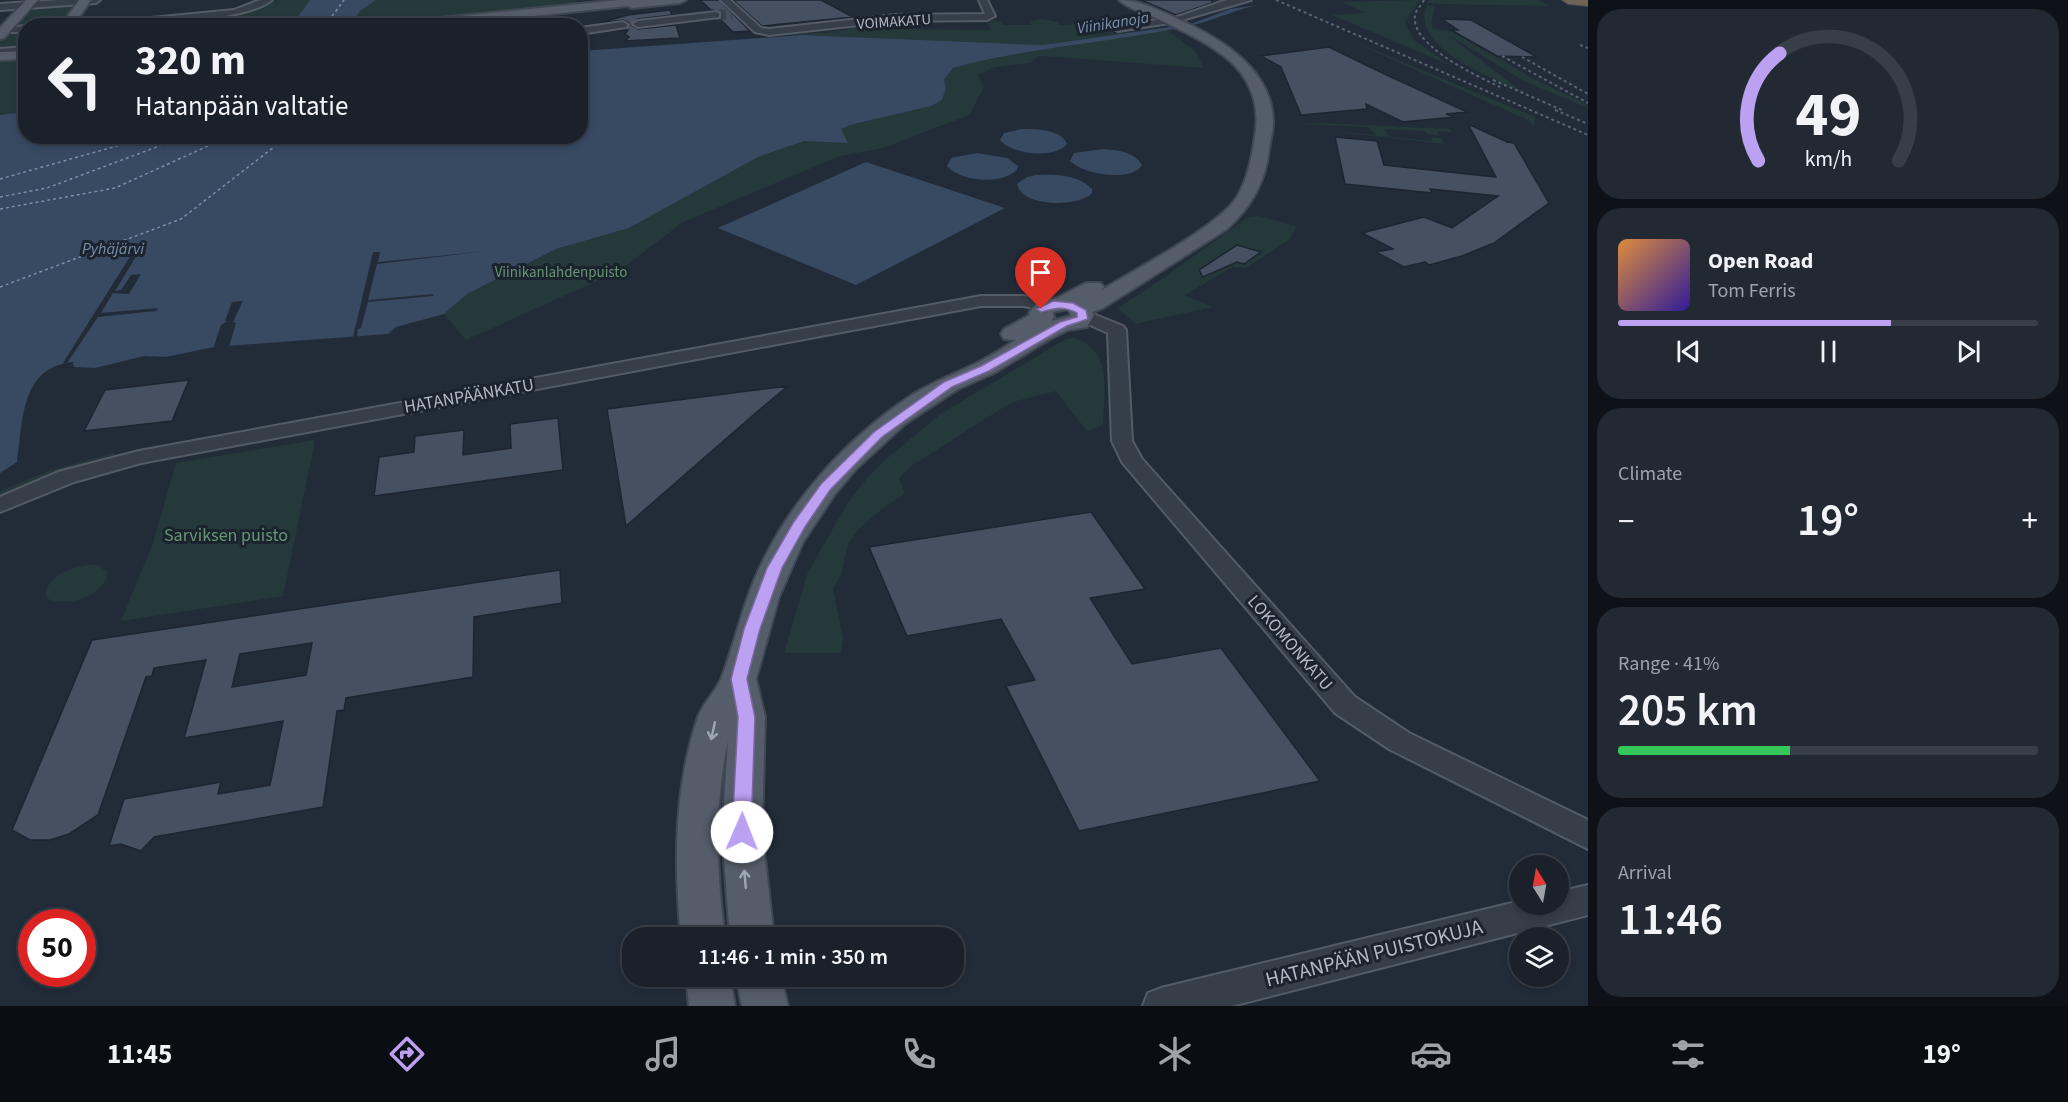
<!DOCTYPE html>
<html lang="en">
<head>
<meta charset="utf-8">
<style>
	body { margin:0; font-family:"Source Sans 3",sans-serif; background:#232933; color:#f1f3f6; height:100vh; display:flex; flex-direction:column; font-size:22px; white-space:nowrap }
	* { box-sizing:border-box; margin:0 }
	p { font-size:20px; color:#9fa3a9 }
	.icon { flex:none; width:33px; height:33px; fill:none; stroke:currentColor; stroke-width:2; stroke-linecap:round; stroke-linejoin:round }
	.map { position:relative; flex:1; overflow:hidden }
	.drawer { display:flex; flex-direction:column; gap:9px; padding:9px; background:#0e1218; width:480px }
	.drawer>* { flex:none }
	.hud { position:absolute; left:18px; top:18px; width:570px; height:126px; border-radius:24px; box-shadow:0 3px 9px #0003,0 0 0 2px #383e47; background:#1a212b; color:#f1f3f6; overflow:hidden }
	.needle { width:39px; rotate:349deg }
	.controls { position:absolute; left:1509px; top:855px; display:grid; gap:12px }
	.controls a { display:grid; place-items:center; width:60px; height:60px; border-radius:50%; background:#1a212b; box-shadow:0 3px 9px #0003,0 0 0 2px #383e47; font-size:30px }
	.speed { position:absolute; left:18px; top:909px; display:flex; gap:12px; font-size:30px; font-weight:700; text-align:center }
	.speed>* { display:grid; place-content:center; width:78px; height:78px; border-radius:50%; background:#1a212b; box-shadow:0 3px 9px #0003,0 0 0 2px #383e47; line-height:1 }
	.speed .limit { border:9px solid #d22; background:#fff; color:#111 }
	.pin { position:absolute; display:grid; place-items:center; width:51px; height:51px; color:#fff; margin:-62px -26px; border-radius:50% 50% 50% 0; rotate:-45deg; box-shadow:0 0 6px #0007 }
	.pin .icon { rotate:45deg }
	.me { position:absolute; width:66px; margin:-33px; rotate:1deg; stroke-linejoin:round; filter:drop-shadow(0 0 4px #0008) }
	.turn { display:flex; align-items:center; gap:21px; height:126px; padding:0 18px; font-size:27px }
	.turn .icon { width:78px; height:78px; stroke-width:2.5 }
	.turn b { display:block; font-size:42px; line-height:51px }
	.big { font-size:45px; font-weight:600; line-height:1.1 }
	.drawer .tile { flex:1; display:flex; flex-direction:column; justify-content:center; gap:9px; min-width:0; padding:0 21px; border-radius:24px; background:#232933 }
	.drawer .dial { align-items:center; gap:0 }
	.dial svg { height:156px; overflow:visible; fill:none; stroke:#383e47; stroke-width:7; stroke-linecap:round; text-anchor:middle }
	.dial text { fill:#f1f3f6; stroke:none }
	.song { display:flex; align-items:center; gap:18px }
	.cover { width:72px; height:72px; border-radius:9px; background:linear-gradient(135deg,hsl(30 70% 55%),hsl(250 70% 35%)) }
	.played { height:6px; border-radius:3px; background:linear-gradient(90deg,#bca0f2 65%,#383e47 65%) }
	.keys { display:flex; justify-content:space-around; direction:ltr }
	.heat { display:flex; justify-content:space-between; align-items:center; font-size:33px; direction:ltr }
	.charge { height:9px; border-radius:4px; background:linear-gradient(90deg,#34c759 41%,#383e47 0) }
	.trip { position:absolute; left:622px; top:927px; width:342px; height:60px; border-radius:24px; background:#1a212b; box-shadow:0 3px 9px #0003,0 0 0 2px #383e47; font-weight:600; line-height:60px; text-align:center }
	.menu { display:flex; height:96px; justify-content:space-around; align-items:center; background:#0a0d11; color:#9fa3a9 }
	.menu .icon { width:42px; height:42px }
	.menu .active { color:#bca0f2 }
	.menu b { font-size:27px; color:#f1f3f6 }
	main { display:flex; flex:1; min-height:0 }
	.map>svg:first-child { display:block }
	.green { fill:#25393b }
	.water { fill:#384962 }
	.pier { fill:#222c39 }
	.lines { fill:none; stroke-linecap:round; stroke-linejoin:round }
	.ferry { stroke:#798fac; stroke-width:1.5; stroke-dasharray:3 3; stroke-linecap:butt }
	.building { fill:#455160; stroke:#1d2530; stroke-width:1.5; fill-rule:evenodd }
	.minor-tunnel { stroke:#37414e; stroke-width:10; stroke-dasharray:10 5; stroke-linecap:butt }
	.minor-casing { stroke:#535b67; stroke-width:4 }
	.major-casing { stroke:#3f4752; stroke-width:4 }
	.highway-casing { stroke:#404854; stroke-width:2 }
	.minor { fill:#363e49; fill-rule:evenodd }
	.major { fill:#545d69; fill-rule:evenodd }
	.highway { fill:#6f6453; fill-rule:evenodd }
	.rail { stroke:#586270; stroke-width:2; stroke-dasharray:3 3; stroke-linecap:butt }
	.oneway { stroke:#9ea6b3 }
	.route { fill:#bca0f2; stroke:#7a689d; stroke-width:1.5 }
	.labels { text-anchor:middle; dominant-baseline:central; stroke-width:6; stroke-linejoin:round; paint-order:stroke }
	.far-street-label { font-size:15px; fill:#b0b8c5; stroke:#1b232e }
	.far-park-label { font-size:15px; fill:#689573; stroke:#1b232e }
	.far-water-label { font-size:16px; font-style:italic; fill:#798fac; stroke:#1b232e }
	.street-label { font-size:18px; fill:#b0b8c5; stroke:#1b232e }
	.park-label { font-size:18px; fill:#689573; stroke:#1b232e }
	.near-street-label { font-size:21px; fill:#b0b8c5; stroke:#1b232e }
</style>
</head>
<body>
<main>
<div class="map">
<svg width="1588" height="1006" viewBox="0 0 1588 1006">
	<rect width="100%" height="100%" fill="#222c39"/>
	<!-- green -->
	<path class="green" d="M36,0H81L62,25L26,26L25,49L0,51V41Z
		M278,0H310L292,25L233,26L241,14Z
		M376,0H576L579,4L496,11L431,20L352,26L360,11Z
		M1420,0L1405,22L1414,40L1450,65L1332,15L1366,13L1342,2Z
		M1429,0H1539L1550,6L1442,4L1427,3Z
		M1427,5L1435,7L1431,24L1433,29L1451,31L1534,79L1588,105V108L1524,81L1445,33L1524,93C1496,80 1408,47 1427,5Z
		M1042,19L1057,22L1060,25L1091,23L1114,32L1091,36L1164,28L1043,45L782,34L827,33L878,24H886L888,29L991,30L987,21H1000L1003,25H1031L1030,21Z
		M1166,29L1196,52L1204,68L1044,56H1038L1030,63L995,67L978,75L984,87L969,115L883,148L840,156L683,222L617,272L466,340L444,314L467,294L556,249L629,228L758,157L804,141L818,140L850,125L931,106L942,100L946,88L944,80L952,68C1023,49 1095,44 1166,29Z
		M1342,37L1535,117L1534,126L1528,120Z
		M25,58V112L0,115V59Z
		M1321,123L1450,129L1452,132L1437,131L1439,135L1428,134L1425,131L1383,129L1390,137L1432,141L1431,138H1441L1445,144L1322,130L1376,135L1368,127L1298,124Z
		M1259,216L1297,226L1290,239L1246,268L1232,267L1185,295L1212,307L1135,324L1118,308C1163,280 1205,247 1249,217Z
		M1074,338C1113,350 1104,392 1103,425L1087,431L1056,391L1012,402L911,466L899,478L905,494L883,508L860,528L848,543L841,575L833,589L843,639L841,653H784L808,572L847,504L868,477L891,455L942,413L1066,339Z
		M315,440L283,596L121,621L153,543L176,463Z
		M113,453L116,455L53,475L0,497V491L51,470Z
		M88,565H98L108,573C103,597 69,607 48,599L45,593C51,574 70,568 88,565Z"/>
	<!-- water -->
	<path class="water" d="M310,0H376L360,11L352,25H292Z
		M1258,5C1237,9 1217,19 1197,24C1116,43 1033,46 953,68L944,80L946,88L942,100L931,106L850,125L841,129L848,143L804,141L758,157L629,228L556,249L467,294L444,314L396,327L388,334L214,347L166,357L144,356L95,368L74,367L73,362C20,367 23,422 17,462L0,473V115L25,112L26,136H580L581,51L802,35L1043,45L1191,24L1230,9Z
		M1022,129C1036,129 1061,129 1067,144C1055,159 1012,155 1000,140L1004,133Z
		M1103,149C1117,150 1135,152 1142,165C1131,183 1083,174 1070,161L1074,153Z
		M977,153L1007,158L1018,166L1017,170C1001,185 961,182 947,166L951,158Z
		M866,162L1005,208L856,285L718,228Z
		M1036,175C1055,174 1078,174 1092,189V193C1078,208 1021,207 1017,184L1027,177Z"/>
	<!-- pier -->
	<path class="pier" d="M487,251L377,264L368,300L434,294L433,296L368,302L361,328L358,329L357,337H353L373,252H380L378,262Z
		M131,255H137L115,291L121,290L131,275L141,274L129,294L113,293L101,313L158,308L156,311L98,317L67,363H63Z
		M243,301L233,322L236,323L229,347L213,349L221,325L227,321H225L232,302Z"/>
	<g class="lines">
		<!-- ferry -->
		<path class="ferry" d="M325,26L344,0
			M0,179L152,136
			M0,197L47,188L186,136
			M0,209L115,188L230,136
			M0,287L181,219L274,147L281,136"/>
	</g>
	<!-- building -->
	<path class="building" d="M700,0H719L750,31L733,32L720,19L721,12L711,10Z
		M733,0H821L853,17L762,26Z
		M1141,0H1212V3L1176,15Z
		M670,10L672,15L638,19L631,25L638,29L676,25L680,38L625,41L629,37L625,34L628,30L613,31L626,29L629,23L623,20L599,23L628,15Z
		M1442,19L1471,20L1537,57L1497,56L1451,30H1458Z
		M1329,47L1376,70L1467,112L1446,114L1454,117L1403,122L1366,104L1367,109L1301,115L1281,67L1261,56Z
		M1468,124L1507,142L1514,143L1549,203L1494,243L1462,256L1429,265L1425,262L1404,267L1376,252L1393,249L1362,233L1424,217L1452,228L1498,196L1430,189L1432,193L1345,184L1335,137L1377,141L1384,165L1496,177Z
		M1237,245L1261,252L1244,264L1237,262L1203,277L1199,270Z
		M189,380L172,421L84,431L105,390Z
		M788,386L759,410L626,526L607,409Z
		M558,418L563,470L374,496L379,457L414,452L415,436L464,430L463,455L511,448L510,424Z
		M1091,512L1145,589L1090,598L1132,664L1221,648L1320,781L1079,831L1006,686L1035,680L1001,619L907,636L869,547Z
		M560,570L562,603L474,617L473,677L346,698L344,710L337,711L323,807L154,837L141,851L121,844L109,846L124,799L221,782L218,794L270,785L283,721L184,738L206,660L154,668L152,676L146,677L98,815L69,834L50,840H30L12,830L92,640ZM312,643L306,675L232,687L240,654Z"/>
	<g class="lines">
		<!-- minor-tunnel -->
		<path class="minor-tunnel" d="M716,15L732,14"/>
		<!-- minor casing -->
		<g class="minor-casing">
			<path id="minor" d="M59,0H100L96,3L0,10V4Z
				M260,0H272C241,25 112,26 69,26L234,10Z
				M721,0H730L761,28L769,29L895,15L985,14L979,0H987L995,16L987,20L895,21L769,35L755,32Z
				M1227,0H1251L1182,20L1177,17Z
				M716,12L719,13V17L638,27L633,24L638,21Z
				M1173,17L1178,20L1176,22L1118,31L1113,28Z
				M623,22L628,25L626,27L580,34V28Z
				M26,26V32H0L4,28Z
				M26,47V53L0,55V49Z
				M981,296H1024L1052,302L1055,306L1046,311L1024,306H981L141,463L74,482L0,512V497L58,472L139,451Z
				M1083,310L1123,326L1126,330L1132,441L1142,459L1355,697L1409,733L1588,820V849L1389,749L1335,713L1122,462L1112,441L1108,333L1077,319L1074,315Z
				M1588,885V915L1232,1006H1143L1148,993L1161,988L1520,901V904H1558V892Z"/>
		</g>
		<!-- major casing -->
		<g class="major-casing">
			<path id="major" d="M26,0H38L4,38L0,39V28Z
				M79,0H91L73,26H61Z
				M619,0H686L680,3L632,8L627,6L440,26H395L401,22Z
				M1119,0C1141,0 1160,11 1180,20C1222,39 1273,70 1273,123C1273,132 1270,141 1269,150C1265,183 1251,207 1227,229L1103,308L1092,312L1094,315L1087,327L1068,330L1050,339L994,373L958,389L905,424L856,469L835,494L803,542L779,597L756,679L765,717L762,832L774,938H730L722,832L728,741C714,806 716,872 725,938H681C674,864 674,788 698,717C704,701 718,690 723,674C734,644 741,613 753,583C784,507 843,441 912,395C933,382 955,374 977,363C991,356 1003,348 1016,340L1004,339L1001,334L1004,329L1030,315L1029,313L1038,301L1057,298L1086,283H1100L1104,287L1102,290C1135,269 1218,227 1237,197C1248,179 1252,156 1255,136C1261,104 1249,75 1224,56C1202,39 1176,28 1152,16C1141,12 1127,8 1119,0ZM1068,309L1071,316L1051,321L1054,317L1053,312Z
				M26,51V59L0,60V52Z
				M686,976H730L735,1006H689Z
				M736,976H781L788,1006H742Z"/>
		</g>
		<!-- highway casing -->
		<g class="highway-casing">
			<path id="highway" d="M1562,0H1588V6L1568,4Z"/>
		</g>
		<!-- minor -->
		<use href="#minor" class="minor"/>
		<!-- major -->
		<use href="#major" class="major"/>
		<!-- highway -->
		<use href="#highway" class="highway"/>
		<!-- rail -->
		<path class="rail" d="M1276,0L1588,135
			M1424,0C1422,4 1418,8 1416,12C1404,43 1479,77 1500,87
			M1580,45L1588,48
			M1502,56L1588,103
			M1522,57L1588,94
			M1493,80L1562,110
			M1555,110L1588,124"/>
	</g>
	<!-- one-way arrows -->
	<defs><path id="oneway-shaft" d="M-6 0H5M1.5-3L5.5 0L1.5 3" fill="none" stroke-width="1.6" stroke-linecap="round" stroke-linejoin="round" transform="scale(1.5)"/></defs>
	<g class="oneway">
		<use href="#oneway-shaft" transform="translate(713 731) rotate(102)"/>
		<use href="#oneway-shaft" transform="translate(745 879) rotate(-95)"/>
	</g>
	<!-- route -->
	<path class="route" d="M1053,301L1073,303L1086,310L1088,319L1067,326L989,371L952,387L882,437L830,490L805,527L782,568L760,629L747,679L755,717L751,832L748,838L742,840L735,838L732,832L738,717L731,679L744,629L767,568L793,523L821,484L874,432L944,382L981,366L1060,322L1077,317V313C1063,306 1056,308 1041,312L1036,309Z"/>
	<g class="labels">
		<!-- far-street labels -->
		<g class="far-street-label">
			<text transform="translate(894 22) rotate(-4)">VOIMAKATU</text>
		</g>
		<!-- far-park labels -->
		<g class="far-park-label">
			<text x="561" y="272">Viinikanlahdenpuisto</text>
		</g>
		<!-- far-water labels -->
		<g class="far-water-label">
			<text transform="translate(1113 23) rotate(-9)">Viinikanoja</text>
			<text x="113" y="249">Pyhäjärvi</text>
		</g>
		<!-- street labels -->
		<g class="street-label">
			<text transform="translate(469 396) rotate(-10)">HATANPÄÄNKATU</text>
			<text transform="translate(1290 643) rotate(49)">LOKOMONKATU</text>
		</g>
		<!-- park labels -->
		<g class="park-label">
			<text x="226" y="535">Sarviksen puisto</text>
		</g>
		<!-- near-street labels -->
		<g class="near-street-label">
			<text transform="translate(1374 953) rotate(-14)">HATANPÄÄN PUISTOKUJA</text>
		</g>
	</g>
</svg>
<div class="controls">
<a><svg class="needle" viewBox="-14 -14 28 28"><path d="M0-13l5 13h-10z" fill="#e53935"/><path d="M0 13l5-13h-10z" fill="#9fa3a9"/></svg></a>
<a><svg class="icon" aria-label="layers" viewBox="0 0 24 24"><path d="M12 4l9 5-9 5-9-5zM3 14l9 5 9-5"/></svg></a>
</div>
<div class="speed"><div class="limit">50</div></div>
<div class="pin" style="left:1041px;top:309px;background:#d93025"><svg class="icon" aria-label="arrive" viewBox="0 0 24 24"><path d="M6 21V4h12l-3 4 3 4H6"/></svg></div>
<svg class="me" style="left:742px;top:832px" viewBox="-20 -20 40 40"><circle r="19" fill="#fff"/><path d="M0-13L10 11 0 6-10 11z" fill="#bca0f2"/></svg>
<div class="trip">11:46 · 1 min · 350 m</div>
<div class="hud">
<div class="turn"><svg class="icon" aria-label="left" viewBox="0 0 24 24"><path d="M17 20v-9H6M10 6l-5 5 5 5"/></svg><div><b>320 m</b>Hatanpään valtatie</div></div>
</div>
</div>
<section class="drawer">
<div class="tile dial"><svg viewBox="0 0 100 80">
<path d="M14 69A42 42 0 1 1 86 69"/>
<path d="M14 69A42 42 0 0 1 25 14" stroke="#bca0f2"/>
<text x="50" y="56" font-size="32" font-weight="700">49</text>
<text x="50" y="72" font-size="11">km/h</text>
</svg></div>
<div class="tile">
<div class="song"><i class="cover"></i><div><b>Open Road</b><p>Tom Ferris</p></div></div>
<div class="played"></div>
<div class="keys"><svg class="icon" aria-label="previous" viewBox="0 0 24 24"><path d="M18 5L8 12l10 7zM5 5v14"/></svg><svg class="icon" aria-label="pause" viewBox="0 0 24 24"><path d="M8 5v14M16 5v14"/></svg><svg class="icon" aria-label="next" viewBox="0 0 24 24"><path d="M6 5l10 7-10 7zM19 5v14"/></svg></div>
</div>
<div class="tile"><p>Climate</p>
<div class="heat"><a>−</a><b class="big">19°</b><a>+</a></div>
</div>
<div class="tile"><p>Range · 41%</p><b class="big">205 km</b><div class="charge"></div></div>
<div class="tile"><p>Arrival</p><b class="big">11:46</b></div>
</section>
</main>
<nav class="menu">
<b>11:45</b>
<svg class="icon active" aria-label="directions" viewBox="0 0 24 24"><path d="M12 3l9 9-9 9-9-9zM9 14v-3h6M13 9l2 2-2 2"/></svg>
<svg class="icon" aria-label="music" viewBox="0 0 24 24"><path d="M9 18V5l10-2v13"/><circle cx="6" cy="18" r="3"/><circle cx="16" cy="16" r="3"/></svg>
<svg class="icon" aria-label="phone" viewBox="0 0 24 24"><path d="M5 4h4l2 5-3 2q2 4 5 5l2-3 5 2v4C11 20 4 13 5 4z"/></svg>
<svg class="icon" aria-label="climate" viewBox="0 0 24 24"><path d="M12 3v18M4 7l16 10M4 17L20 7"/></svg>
<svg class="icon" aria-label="car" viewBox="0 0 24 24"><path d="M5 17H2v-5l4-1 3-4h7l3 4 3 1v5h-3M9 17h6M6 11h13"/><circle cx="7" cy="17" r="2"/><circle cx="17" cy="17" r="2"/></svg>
<svg class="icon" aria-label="filters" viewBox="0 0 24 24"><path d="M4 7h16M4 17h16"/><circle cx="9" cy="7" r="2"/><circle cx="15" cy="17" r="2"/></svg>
<b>19°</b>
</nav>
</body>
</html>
